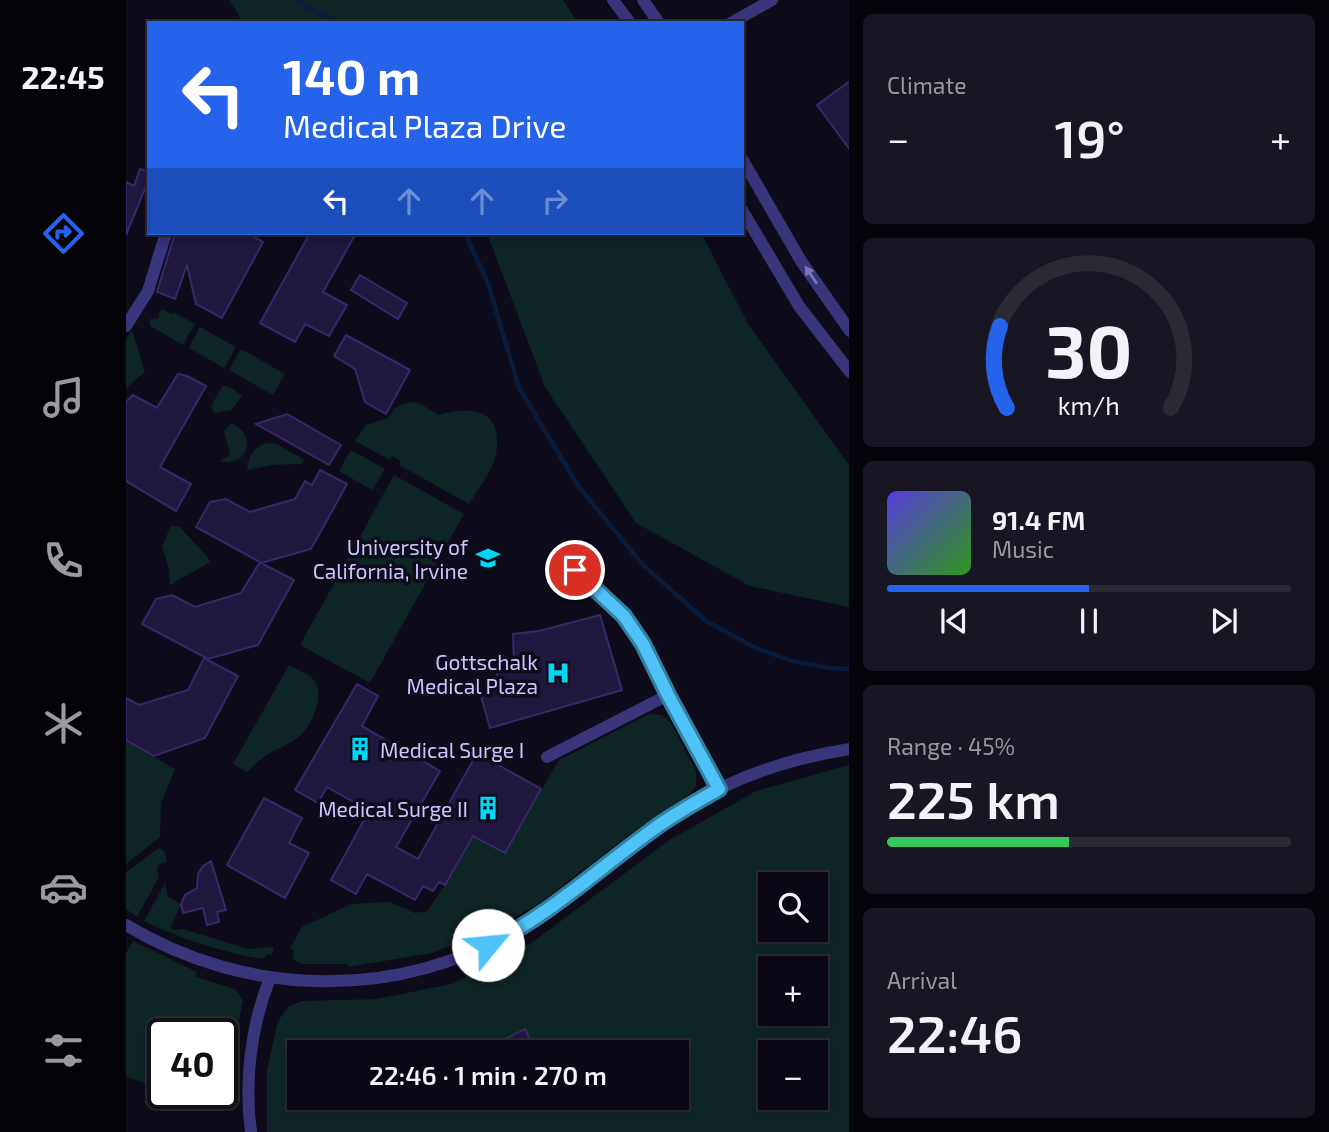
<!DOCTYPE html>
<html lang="en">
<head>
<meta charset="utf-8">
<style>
	body { margin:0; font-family:"Exo 2",sans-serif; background:#181622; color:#f1f3f6; height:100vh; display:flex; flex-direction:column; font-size:26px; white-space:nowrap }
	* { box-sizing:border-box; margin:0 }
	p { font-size:23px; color:#999aa0 }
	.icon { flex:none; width:38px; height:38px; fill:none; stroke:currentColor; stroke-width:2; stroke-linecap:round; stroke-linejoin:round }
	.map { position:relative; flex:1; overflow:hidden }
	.side { display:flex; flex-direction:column; gap:14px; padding:14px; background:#06040b; width:480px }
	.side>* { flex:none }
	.top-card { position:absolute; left:21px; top:21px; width:597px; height:214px; border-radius:0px; box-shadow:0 4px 10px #0003,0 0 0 2px #2a2934; background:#2563eb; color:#fff; overflow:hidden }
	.buttons { position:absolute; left:632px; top:872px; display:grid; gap:14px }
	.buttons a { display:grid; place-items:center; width:70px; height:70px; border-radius:0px; background:#0a0814; box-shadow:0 4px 10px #0003,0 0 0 2px #2a2934; font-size:35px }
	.speed { position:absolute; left:21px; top:1018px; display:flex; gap:14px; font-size:35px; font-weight:700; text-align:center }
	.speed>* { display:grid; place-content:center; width:91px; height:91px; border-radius:50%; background:#0a0814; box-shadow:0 4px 10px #0003,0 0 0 2px #2a2934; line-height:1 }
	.speed .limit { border:4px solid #111; border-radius:10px; background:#fff; color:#111 }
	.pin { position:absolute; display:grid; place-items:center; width:60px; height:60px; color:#fff; margin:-30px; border:4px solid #fff; border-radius:50%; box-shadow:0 2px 7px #0007 }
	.me { position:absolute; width:77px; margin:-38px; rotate:62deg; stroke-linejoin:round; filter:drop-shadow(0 0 5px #0008) }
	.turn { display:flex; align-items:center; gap:24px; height:147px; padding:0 21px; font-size:32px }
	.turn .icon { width:91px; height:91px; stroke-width:2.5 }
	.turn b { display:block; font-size:49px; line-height:60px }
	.lanes { display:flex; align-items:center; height:66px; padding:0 21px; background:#0003; justify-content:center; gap:35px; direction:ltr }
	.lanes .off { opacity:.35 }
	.big { font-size:52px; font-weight:600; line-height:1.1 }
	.side .widget { flex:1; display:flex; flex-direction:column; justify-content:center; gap:10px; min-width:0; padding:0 24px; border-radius:10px; background:#181622 }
	.side .dial { align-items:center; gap:0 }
	.dial svg { height:182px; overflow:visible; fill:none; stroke:#2a2934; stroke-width:7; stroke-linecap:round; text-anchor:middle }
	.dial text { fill:#f1f3f6; stroke:none }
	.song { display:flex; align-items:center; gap:21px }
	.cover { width:84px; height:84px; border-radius:10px; background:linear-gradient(135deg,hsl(250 70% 55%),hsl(110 70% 35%)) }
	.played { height:7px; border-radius:4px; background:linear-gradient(90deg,#2563eb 50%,#2a2934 50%) }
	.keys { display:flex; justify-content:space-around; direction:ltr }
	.heat { display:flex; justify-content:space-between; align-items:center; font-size:38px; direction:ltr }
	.charge { height:10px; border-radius:5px; background:linear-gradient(90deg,#34c759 45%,#2a2934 0) }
	.trip { position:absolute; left:161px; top:1040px; width:402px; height:70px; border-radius:0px; background:#0a0814; box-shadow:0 4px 10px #0003,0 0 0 2px #2a2934; font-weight:600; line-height:70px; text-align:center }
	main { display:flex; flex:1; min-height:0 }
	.dock { display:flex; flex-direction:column; width:126px; justify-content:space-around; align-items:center; background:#040308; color:#999aa0 }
	.dock .icon { width:49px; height:49px }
	.dock .current { color:#2563eb }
	.dock b { font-size:32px; color:#f1f3f6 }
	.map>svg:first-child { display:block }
	.green { fill:#0e2525; fill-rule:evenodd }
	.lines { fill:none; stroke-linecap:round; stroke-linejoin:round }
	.stream { stroke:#0a1c3b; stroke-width:4.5 }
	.building { fill:#1f173d; stroke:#362869; stroke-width:2 }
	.minor { stroke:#38357b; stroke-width:12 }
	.oneway { fill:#7b76b6 }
	.route-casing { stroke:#337fa1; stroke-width:18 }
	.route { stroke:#4fc3f7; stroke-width:12 }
	.labels { text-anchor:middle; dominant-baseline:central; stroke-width:7; stroke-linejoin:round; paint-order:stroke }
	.poi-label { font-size:21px; fill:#ccc5ff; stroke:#0e0b1b; text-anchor:end }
</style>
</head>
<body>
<main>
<nav class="dock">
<b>22:45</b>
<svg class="icon current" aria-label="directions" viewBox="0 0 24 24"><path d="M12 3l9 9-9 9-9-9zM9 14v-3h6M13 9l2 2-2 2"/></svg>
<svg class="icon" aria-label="music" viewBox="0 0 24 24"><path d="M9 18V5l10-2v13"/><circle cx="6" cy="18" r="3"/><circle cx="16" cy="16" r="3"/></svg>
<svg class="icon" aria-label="phone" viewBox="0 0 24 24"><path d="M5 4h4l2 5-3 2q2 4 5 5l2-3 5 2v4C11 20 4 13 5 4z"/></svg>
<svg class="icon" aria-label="climate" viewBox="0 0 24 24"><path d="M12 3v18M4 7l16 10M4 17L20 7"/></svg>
<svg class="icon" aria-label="car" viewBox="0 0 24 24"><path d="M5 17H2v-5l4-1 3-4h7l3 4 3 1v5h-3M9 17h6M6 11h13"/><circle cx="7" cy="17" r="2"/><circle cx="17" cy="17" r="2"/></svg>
<svg class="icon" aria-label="filters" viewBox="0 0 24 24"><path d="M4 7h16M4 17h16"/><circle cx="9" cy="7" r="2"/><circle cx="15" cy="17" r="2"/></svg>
</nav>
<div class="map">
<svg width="724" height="1132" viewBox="0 0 724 1132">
	<rect width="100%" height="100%" fill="#0e0b1b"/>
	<!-- green -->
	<path class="green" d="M104,0H437L452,23H117Z
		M361,233H575L622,324L723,465V607L624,586L510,523L419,387Z
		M37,309L45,314L49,313L69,324L57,345L24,326V319L33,318V312Z
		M74,327L110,347L98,368L63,348Z
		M6,330L19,372L0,388V339Z
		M115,349L159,374L147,395L103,370Z
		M97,385L105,389L106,388L116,396L106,410L88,413L85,406Z
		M283,402L293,403L312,415C336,408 370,405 371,439C371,444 371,451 370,456C365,472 352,489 343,504L273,465L275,461L266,456L264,460L229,441L240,425L262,418L269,408Z
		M105,423C133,435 121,469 93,461L104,455L98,431Z
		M143,443L151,444L177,459L178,462L175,464L145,465L121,470C122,456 129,445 143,443Z
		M225,450L259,469L246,490L213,471Z
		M268,475L338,514L244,683L174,645Z
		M45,526L54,527C61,536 80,553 84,561C75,570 58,574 46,585L44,584L43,569L36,546Z
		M163,665C170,669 181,673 187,679C200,693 187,723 175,735C166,743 153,748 142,754C134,759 128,766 121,772L107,764Z
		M523,714L536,715L545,723L570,771V786L565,793L499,838L414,903L361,932L306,953L222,967V964H175L168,960L167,950L164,948L176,927L225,904L263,902L289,913L301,911L319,885L347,836L379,853L433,760Z
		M0,741L49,769L35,803L34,837L0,864Z
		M723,765V1132H141V1070L152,1021L163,1006L176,1001L251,999L325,984L404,944L542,841L630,791ZM644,884H690V929H644ZM644,968H690V1013H644ZM173,1052H551V1097H173ZM644,1052H690V1097H644Z
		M33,848L38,851L41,862L33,864L31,869L33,877L11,917L0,909V872Z
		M39,883L42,897L55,904L45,927L46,930L57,929L122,949L148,947L146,955L143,954L136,959C95,952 55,939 18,921Z
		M7,941L71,972L70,977L109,989L117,1000L105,1061V1109L67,1106L42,1094H96V1034H37V1091L0,1076V953Z"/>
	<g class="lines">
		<!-- stream -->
		<path class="stream" d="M170,0L210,23
			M339,233L362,283L393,388L453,487L516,564L580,621L630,648L666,661L704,668L724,669"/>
	</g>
	<!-- building -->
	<path class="building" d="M724,81V150L691,105Z
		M14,169L23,172V179L0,235V182L8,186Z
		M49,233H122L137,242L96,318L70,304L61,265L49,299L31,292Z
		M184,233H230L197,292L221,305L203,336L179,324L169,342L134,323Z
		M234,275L281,303L272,319L225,290Z
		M220,335L284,370L260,414L239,402L229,369L208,356Z
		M52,374L61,376L80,386L34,467L65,484L50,511L0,481V402L7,395L31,408Z
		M161,414L215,445L203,465L130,424Z
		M194,470L221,484L185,549L135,563L168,580L132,645L82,659L16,624L30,599L46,595L69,607L115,593L134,562L70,527L84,502L100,499L124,512L169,499L179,481L186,485Z
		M474,615L496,690L364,728L355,696L363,694L360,683L372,679L370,668L388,662L387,634L413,631Z
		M78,658L112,676L79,738L28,756L0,740V698L13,705L62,690Z
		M231,684L252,696L236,726L314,771L270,847L292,859L351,753L415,789L379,853L347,836L319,885L313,882L307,891L297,886L289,900L241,874L230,894L205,880L243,811L201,787L192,803L169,790Z
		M138,798L176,818L163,843L183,853L159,898L101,865Z
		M85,861L100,910L91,912L93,922L81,925L77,908L57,913L55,904L59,895L71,888L72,874L77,866Z
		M399,1029L410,1052H354Z"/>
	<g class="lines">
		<!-- minor -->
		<path class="minor" d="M487,0L504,23
			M517,0L533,23
			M605,23L646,0
			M616,159L675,261L724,331
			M616,210L673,306L724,372
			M0,326L22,291L40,233
			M449,570L498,616L518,644L542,695L593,789
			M421,757L542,695
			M0,925C120,998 277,1002 397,925C454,889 503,842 560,807C610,776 666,758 724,749
			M125,1132C118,1081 125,1026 144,978"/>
	</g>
	<!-- one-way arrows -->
	<defs><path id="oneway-solid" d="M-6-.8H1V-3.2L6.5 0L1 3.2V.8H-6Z" transform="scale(1.75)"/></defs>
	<use class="oneway" href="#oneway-solid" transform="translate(685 275) rotate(-124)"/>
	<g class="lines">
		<!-- route casing -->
		<g class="route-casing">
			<path id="route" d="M362,945C422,916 471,870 525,831C546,815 570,802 593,789L542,695L517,644L498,616L449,570"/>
		</g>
		<!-- route -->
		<use href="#route" class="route"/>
	</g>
	<!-- icons -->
	<defs>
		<g id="university-bare" transform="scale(1.89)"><path d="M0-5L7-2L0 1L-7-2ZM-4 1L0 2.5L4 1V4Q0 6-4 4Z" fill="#00d6f0" stroke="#0e0b1b" stroke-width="2.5" paint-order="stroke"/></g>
		<g id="hospital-bare" transform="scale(1.89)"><path d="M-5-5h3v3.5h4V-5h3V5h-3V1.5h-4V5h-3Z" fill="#00d6f0" stroke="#0e0b1b" stroke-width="2.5" paint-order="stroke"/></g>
		<g id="building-bare" transform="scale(1.89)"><path d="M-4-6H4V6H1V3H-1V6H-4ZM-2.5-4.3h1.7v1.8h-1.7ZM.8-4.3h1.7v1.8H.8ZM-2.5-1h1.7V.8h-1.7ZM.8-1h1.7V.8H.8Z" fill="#00d6f0" stroke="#0e0b1b" stroke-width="2.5" paint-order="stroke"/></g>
	</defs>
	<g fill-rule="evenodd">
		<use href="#university-bare" x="362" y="558"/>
		<use href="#hospital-bare" x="432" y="673"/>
		<use href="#building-bare" x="234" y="749"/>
		<use href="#building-bare" x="362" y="808"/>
	</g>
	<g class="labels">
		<!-- poi labels -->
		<g class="poi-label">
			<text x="342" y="546">University of<tspan x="342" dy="24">California, Irvine</tspan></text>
			<text x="412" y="661">Gottschalk<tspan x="412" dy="24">Medical Plaza</tspan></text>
			<text x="254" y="749" text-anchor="start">Medical Surge I</text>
			<text x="342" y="808">Medical Surge II</text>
		</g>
	</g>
</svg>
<div class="buttons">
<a><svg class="icon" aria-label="search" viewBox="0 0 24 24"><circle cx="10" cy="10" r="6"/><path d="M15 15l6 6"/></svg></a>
<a>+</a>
<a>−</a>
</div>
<div class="speed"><div class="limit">40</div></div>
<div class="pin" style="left:449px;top:570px;background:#d93025"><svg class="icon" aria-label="arrive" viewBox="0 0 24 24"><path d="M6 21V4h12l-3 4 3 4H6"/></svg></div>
<svg class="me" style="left:362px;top:945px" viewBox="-20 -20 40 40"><circle r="19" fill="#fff"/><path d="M0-13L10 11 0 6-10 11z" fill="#4fc3f7"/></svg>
<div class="trip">22:46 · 1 min · 270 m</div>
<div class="top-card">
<div class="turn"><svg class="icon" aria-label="left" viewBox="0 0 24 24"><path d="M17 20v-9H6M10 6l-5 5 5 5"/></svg><div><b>140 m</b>Medical Plaza Drive</div></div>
<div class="lanes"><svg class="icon" aria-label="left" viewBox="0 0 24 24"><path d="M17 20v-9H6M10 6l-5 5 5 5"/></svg><svg class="icon off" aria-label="ahead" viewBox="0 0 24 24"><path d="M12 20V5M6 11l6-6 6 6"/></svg><svg class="icon off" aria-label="ahead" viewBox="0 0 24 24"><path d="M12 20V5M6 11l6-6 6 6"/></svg><svg class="icon off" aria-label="right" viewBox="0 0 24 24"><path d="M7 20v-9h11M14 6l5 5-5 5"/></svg></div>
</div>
</div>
<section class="side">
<div class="widget"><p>Climate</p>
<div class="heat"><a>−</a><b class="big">19°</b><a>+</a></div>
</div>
<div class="widget dial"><svg viewBox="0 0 100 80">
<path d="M14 69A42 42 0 1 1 86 69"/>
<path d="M14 69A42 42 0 0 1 11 33" stroke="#2563eb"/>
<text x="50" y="56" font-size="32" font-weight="700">30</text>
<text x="50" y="72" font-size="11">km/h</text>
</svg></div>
<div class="widget">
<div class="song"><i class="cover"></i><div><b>91.4 FM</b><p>Music</p></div></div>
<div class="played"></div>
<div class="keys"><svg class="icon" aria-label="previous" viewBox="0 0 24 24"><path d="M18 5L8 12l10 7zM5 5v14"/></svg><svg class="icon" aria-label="pause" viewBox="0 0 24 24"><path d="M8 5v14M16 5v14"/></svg><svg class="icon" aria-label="next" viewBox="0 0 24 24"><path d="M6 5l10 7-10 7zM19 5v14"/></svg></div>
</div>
<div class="widget"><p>Range · 45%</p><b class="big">225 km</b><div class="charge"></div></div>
<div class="widget"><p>Arrival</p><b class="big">22:46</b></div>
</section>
</main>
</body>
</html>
